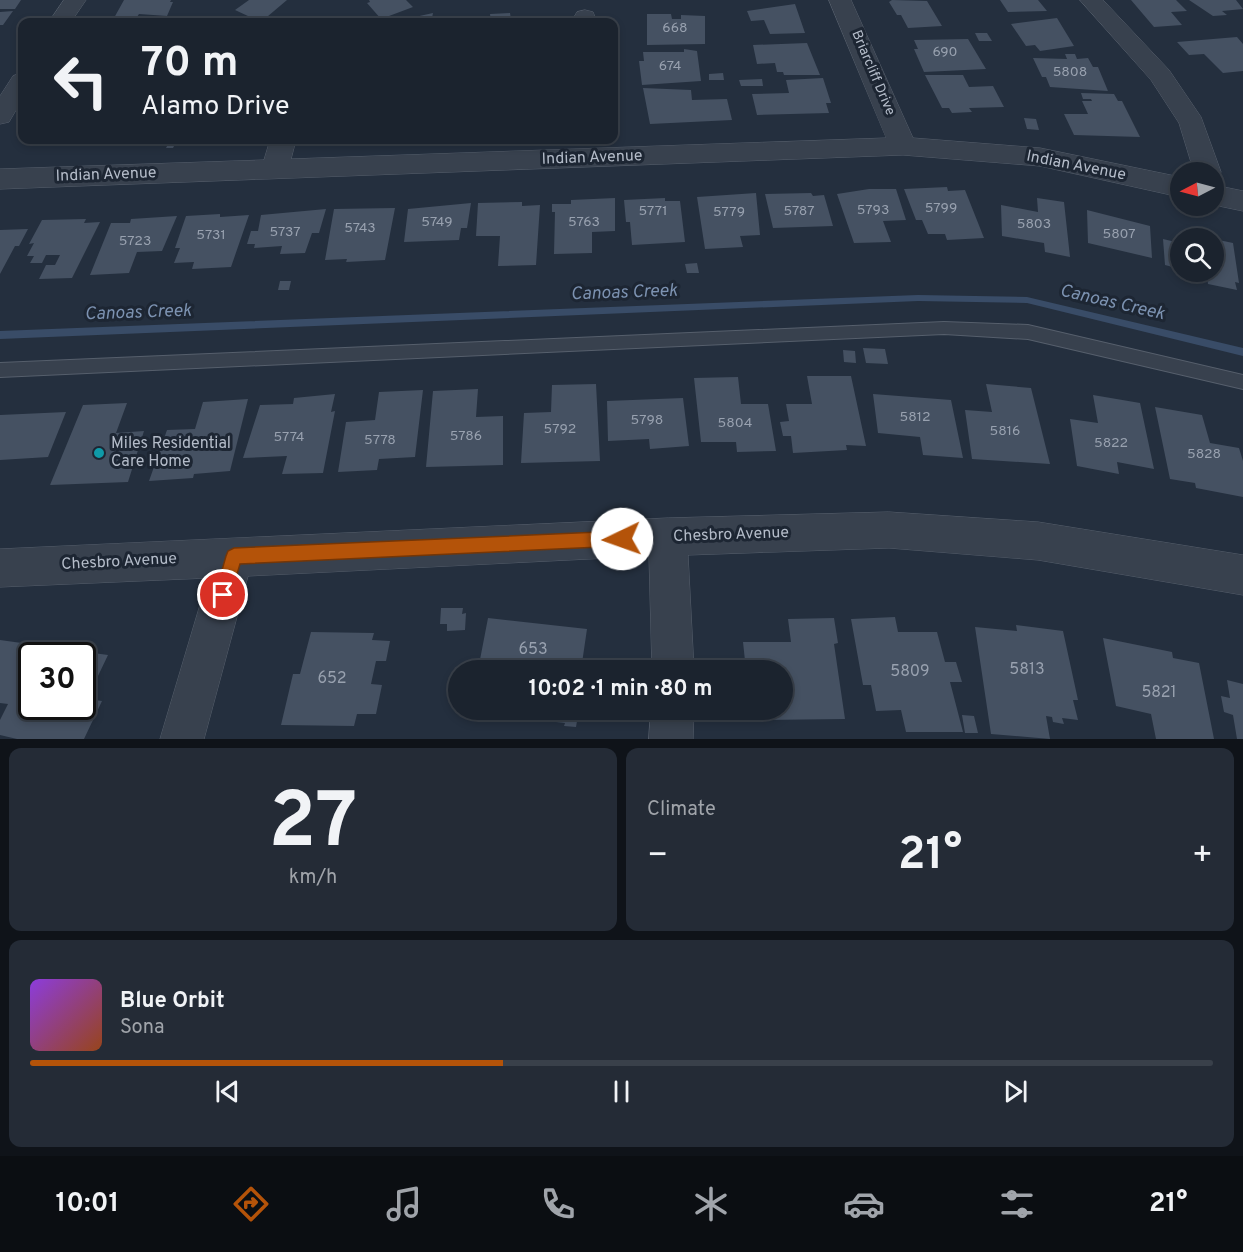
<!DOCTYPE html>
<html lang="en">
<head>
<meta charset="utf-8">
<style>
	body { margin:0; font-family:Overpass,sans-serif; background:#242b36; color:#f1f3f6; height:100vh; display:flex; flex-direction:column; font-size:22px; white-space:nowrap }
	* { box-sizing:border-box; margin:0 }
	p { font-size:20px; color:#a0a4aa }
	.icon { flex:none; width:33px; height:33px; fill:none; stroke:currentColor; stroke-width:2; stroke-linecap:round; stroke-linejoin:round }
	.map { position:relative; height:739px; overflow:hidden }
	.sheet { display:flex; flex-direction:column; gap:9px; padding:9px; background:#0f1319; flex:1 }
	.sheet>* { flex:none }
	.hud { position:absolute; left:18px; top:18px; width:600px; height:126px; border-radius:12px; box-shadow:0 3px 9px #0003,0 0 0 2px #39404a; background:#1b232e; color:#f1f3f6; overflow:hidden }
	.needle { width:39px; rotate:264deg }
	.tools { position:absolute; left:1170px; top:162px; display:grid; gap:12px }
	.tools a { display:grid; place-items:center; width:54px; height:54px; border-radius:50%; background:#1b232e; box-shadow:0 3px 9px #0003,0 0 0 2px #39404a; font-size:30px }
	.speed { position:absolute; left:18px; top:642px; display:flex; gap:12px; font-size:30px; font-weight:700; text-align:center }
	.speed>* { display:grid; place-content:center; width:78px; height:78px; border-radius:50%; background:#1b232e; box-shadow:0 3px 9px #0003,0 0 0 2px #39404a; line-height:1 }
	.speed .limit { border:3px solid #111; border-radius:9px; background:#fff; color:#111 }
	.pin { position:absolute; display:grid; place-items:center; width:51px; height:51px; color:#fff; margin:-26px; border:3px solid #fff; border-radius:50%; box-shadow:0 2px 6px #0007 }
	.me { position:absolute; width:66px; margin:-33px; rotate:267deg; stroke-linejoin:round; filter:drop-shadow(0 0 4px #0008) }
	.turn { display:flex; align-items:center; gap:21px; height:126px; padding:0 24px; font-size:27px }
	.turn .icon { width:78px; height:78px; stroke-width:2.5 }
	.turn b { display:block; font-size:42px; line-height:51px }
	.big { font-size:45px; font-weight:700; line-height:1.1 }
	.sheet .tile { flex:1; display:flex; flex-direction:column; justify-content:center; gap:9px; min-width:0; padding:0 21px; border-radius:12px; background:#242b36 }
	.sheet .dial { align-items:center; gap:0 }
	.dial b { font-size:78px; line-height:1 }
	.song { display:flex; align-items:center; gap:18px }
	.cover { width:72px; height:72px; border-radius:9px; background:linear-gradient(135deg,hsl(270 70% 55%),hsl(20 70% 35%)) }
	.played { height:6px; border-radius:3px; background:linear-gradient(90deg,#b45309 40%,#39404a 40%) }
	.keys { display:flex; justify-content:space-around; direction:ltr }
	.heat { display:flex; justify-content:space-between; align-items:center; font-size:33px; direction:ltr }
	.sheet .tiles { flex:1; display:grid; gap:9px; grid-template-columns:1fr 1fr }
	.tile:last-child { grid-column:span 2 }
	.trip { position:absolute; left:448px; top:660px; width:345px; height:60px; border-radius:30px; background:#1b232e; box-shadow:0 3px 9px #0003,0 0 0 2px #39404a; font-weight:700; line-height:60px; text-align:center }
	.tab-bar { display:flex; height:96px; justify-content:space-around; align-items:center; background:#0b0e12; color:#a0a4aa }
	.tab-bar .icon { width:42px; height:42px }
	.tab-bar .active { color:#b45309 }
	.tab-bar b { font-size:27px; color:#f1f3f6 }
	.map>svg:first-child { display:block }
	.lines { fill:none; stroke-linecap:round; stroke-linejoin:round }
	.stream { fill:#394c67; fill-rule:evenodd }
	.building { fill:#455162; fill-rule:evenodd }
	.lane-casing { stroke:#565f6c; stroke-width:2 }
	.street-casing { stroke:#565f6c; stroke-width:1 }
	.lane { fill:#38414e; fill-rule:evenodd }
	.street { fill:#38414e; fill-rule:evenodd }
	.route { fill:#b45309; stroke:#753606; stroke-width:1.5 }
	.culture-dot { fill:#0f9aa8; stroke:#1d2633; stroke-width:2 }
	.labels { text-anchor:middle; dominant-baseline:central; stroke-width:6; stroke-linejoin:round; paint-order:stroke }
	.number-label { font-size:14px; fill:#98a1af }
	.far-street-label { font-size:14px; fill:#b4bcc9; stroke:#1d2633 }
	.street-label { font-size:16px; fill:#b4bcc9; stroke:#1d2633 }
	.poi-label { font-size:16px; fill:#b4bcc9; stroke:#1d2633; text-anchor:start }
	.near-number-label { font-size:16px; fill:#98a1af }
	.water-label { font-size:18px; font-style:italic; fill:#7c92b1; stroke:#1d2633 }
</style>
</head>
<body>
<div class="map">
<svg width="1243" height="739" viewBox="0 0 1243 739">
	<rect width="100%" height="100%" fill="#242f3e"/>
	<g class="lines">
		<!-- stream -->
		<path class="stream" d="M918,295L1027,297L1243,348V356L1027,303L918,301L0,339V331Z"/>
	</g>
	<!-- building -->
	<path class="building" d="M0,0H21L15,9H0Z
		M124,0H171L170,2H173L167,16L139,14L137,17L114,18Z
		M249,0H287L261,22L235,10Z
		M369,0H406L413,7L381,19L367,3L370,2Z
		M892,0L927,1L942,26L908,28L901,15H897L889,2Z
		M1000,0H1038L1047,11L1008,12Z
		M1131,0H1176L1187,11L1171,12L1182,25L1154,27Z
		M1189,0H1236L1243,9L1222,11L1227,15L1213,16Z
		M795,4L805,33L770,34L764,20L751,21L747,11Z
		M13,11L3,25H0V12Z
		M433,13L432,18H439V22H406V19Z
		M510,13L511,19L525,18L526,22H491L490,14Z
		M647,14H671L672,19H681V15L705,16V44L647,45Z
		M1057,18L1074,46L1040,51L1035,45L1026,46L1011,24Z
		M975,33H987L992,41H979Z
		M1237,37L1243,44V71L1223,73L1204,54L1189,55L1177,42Z
		M968,39L986,69L924,72L914,49H918L914,40Z
		M807,43L820,75H784L783,72H777L775,63L757,64L753,45Z
		M684,49L697,51L701,81L642,85L639,61H644L643,52H684Z
		M1065,54H1075L1077,59L1088,58L1093,67H1098L1108,91L1050,87L1046,77H1042L1033,58L1067,59Z
		M723,73L724,80H709V74Z
		M925,75H963L969,87L993,86L1004,107L969,108L972,112L952,113L949,108H942Z
		M823,78L831,103H826L829,113L757,115L752,94L789,93L786,80Z
		M762,79L763,86H741L739,80Z
		M643,88L691,90L692,100L727,99L732,120L650,124Z
		M1081,93L1114,94L1118,101H1122L1140,137L1074,135L1064,114H1088L1082,101H1092L1091,99H1083Z
		M1024,118L1036,119L1039,130L1027,129Z
		M162,140H181V141L176,142L173,148H166L169,142H160Z
		M191,140H216L210,144H189Z
		M947,187L948,191L965,190L984,238L947,240L945,234H928L922,220H916L904,189Z
		M869,189H896L906,220L883,221L891,242L854,243L837,194Z
		M756,193L760,235L740,236L743,247L705,249L697,197Z
		M811,193L813,196L824,195L833,226L773,228L765,194Z
		M615,198V231L592,232V253L554,254L555,212H552V204H571V200Z
		M665,198V201H680L685,242L632,245L630,222H626L624,200Z
		M1037,198L1064,202L1070,257L1045,252L1044,243L1002,236L1001,205L1038,212Z
		M522,202V206L540,205L536,265L498,266L500,236H476L478,203Z
		M471,203L467,228H461L459,240L404,242L408,209Z
		M395,208L385,260L346,262L347,259L325,260L334,209Z
		M326,209L319,233H312L305,253L280,254L282,246L254,248L255,244H247L251,231H258L261,215Z
		M1087,210L1150,226L1152,258L1088,243Z
		M220,214V217L249,215L231,267L192,269L194,262L174,263L180,248H175L186,216Z
		M177,216L162,251L137,252L129,273L90,275L111,223H130L131,219Z
		M86,219L84,223L100,222L72,278L39,279L46,265H55L60,255H46L42,263H30L34,256H27L34,243L29,244L42,220Z
		M28,229L19,246H15L0,274V230Z
		M1163,239L1180,243V269L1165,265Z
		M1214,239L1233,243L1239,283L1235,282L1237,290L1208,284L1207,275L1196,272H1214Z
		M697,263L699,273H687L685,264Z
		M280,281H291L289,290H278Z
		M863,348L885,349L888,364L866,363Z
		M843,350L855,351L856,363L844,362Z
		M807,376H851L866,446L846,445L847,450L793,453L791,436H783L780,422L789,421L786,404H812Z
		M738,377L741,404H768L776,451L737,452L736,442H701L694,378Z
		M596,384L600,461L521,463L524,413L551,412L552,385Z
		M986,384L1031,388L1050,464L972,459L965,410L992,412Z
		M478,389L476,417L503,416V465L426,467L433,391Z
		M423,390L415,457L379,459L377,470L338,472L346,422L375,420L379,392Z
		M335,394L331,412L335,411L323,473L282,474L287,456L243,458L260,405L293,404L294,398Z
		M873,394L951,400L963,458L923,455L920,437L878,433Z
		M1093,395L1140,403L1154,469L1117,462L1119,474L1077,466L1070,419L1098,423Z
		M683,398L689,446L650,449L649,439L608,441L607,401Z
		M248,399L230,471L194,474L193,478L149,481L167,430L195,429L203,402Z
		M127,403L116,433L144,431L128,482L50,485L83,405Z
		M1155,407L1202,415L1210,443L1239,448L1243,461V497L1196,488L1195,483L1170,479Z
		M66,412L48,457L0,460V415Z
		M441,608H463L462,614L466,613L465,630L447,631V624H440Z
		M895,617L898,632H937L945,662H956L962,682H950L963,732H906L901,710L876,711L871,685H863L851,619Z
		M488,618L587,629L581,670H478Z
		M834,618L838,643L834,644L845,719L751,720L750,710H783V670H746L743,642H791L788,619Z
		M1016,625L1063,631L1078,700H1073L1078,720L1062,718L1064,724L1053,722L1052,717L1046,716L1050,739L991,734L975,627L1017,631Z
		M311,632L374,633L372,640L390,641L386,661H376L371,684L382,685L376,714H357L354,726L281,725L293,674H300Z
		M1103,638L1172,652L1173,658L1199,663L1214,739H1156L1151,714L1116,706Z
		M0,640L108,655L87,699L102,701L84,739H17L0,735V720L8,704L0,703ZM32,656H82V706H32Z
		M1227,680L1243,684V739H1237L1233,715L1224,712L1221,696L1230,698Z
		M512,710H579L576,727L564,726L565,723L510,717Z
		M962,715L974,716L978,733H965Z"/>
	<g class="lines">
		<!-- lane casing -->
		<g class="lane-casing">
			<path id="lane" d="M944,322L1028,325L1243,375V389L1028,339L944,334L0,377V363Z"/>
		</g>
		<!-- street casing -->
		<g class="street-casing">
			<path id="street" d="M64,0H86L71,22H49Z
				M829,0H851L913,138L1040,148L1180,177V197L1040,166L903,155L0,189V169L264,160L270,140H296L291,159L886,138Z
				M1080,0H1103L1169,70L1201,117L1221,172L1217,179L1214,180V172H1194L1179,123L1151,80Z
				M585,10L593,12L597,22H575L574,17L577,12Z
				M22,73V100L9,122L0,124V96L13,76Z
				M1214,185L1243,191V211L1214,205Z
				M889,512L1038,522L1243,555V595L1038,560L889,548L688,555L694,670H652L649,556L248,576L204,739H160L208,578L0,587V549L668,518Z
				M651,710H694L693,739H649Z"/>
		</g>
		<!-- lane -->
		<use href="#lane" class="lane"/>
		<!-- street -->
		<use href="#street" class="street"/>
	</g>
	<!-- route -->
	<path class="route" d="M622,531L628,533L630,539L628,544L622,546L240,564L229,601L223,603L217,601L215,595L226,556L228,551L234,548Z"/>
	<!-- markers -->
	<circle class="culture-dot" cx="99" cy="453" r="6"/>
	<g class="labels">
		<!-- number labels -->
		<g class="number-label">
			<text x="675" y="28">668</text>
			<text x="945" y="52">690</text>
			<text x="670" y="66">674</text>
			<text x="1070" y="72">5808</text>
			<text x="941" y="208">5799</text>
			<text x="873" y="210">5793</text>
			<text x="653" y="211">5771</text>
			<text x="799" y="211">5787</text>
			<text x="729" y="212">5779</text>
			<text x="437" y="222">5749</text>
			<text x="584" y="222">5763</text>
			<text x="1034" y="224">5803</text>
			<text x="360" y="228">5743</text>
			<text x="285" y="232">5737</text>
			<text x="1119" y="234">5807</text>
			<text x="211" y="235">5731</text>
			<text x="135" y="241">5723</text>
			<text x="915" y="417">5812</text>
			<text x="647" y="420">5798</text>
			<text x="735" y="423">5804</text>
			<text x="560" y="429">5792</text>
			<text x="1005" y="431">5816</text>
			<text x="466" y="436">5786</text>
			<text x="289" y="437">5774</text>
			<text x="380" y="440">5778</text>
			<text x="1111" y="443">5822</text>
			<text x="1204" y="454">5828</text>
		</g>
		<!-- far-street labels -->
		<g class="far-street-label">
			<text transform="translate(873 73) rotate(67)">Briarcliff Drive</text>
		</g>
		<!-- street labels -->
		<g class="street-label">
			<text transform="translate(592 158) rotate(-2)">Indian Avenue</text>
			<text transform="translate(1076 166) rotate(11)">Indian Avenue</text>
			<text transform="translate(106 175) rotate(-2)">Indian Avenue</text>
			<text transform="translate(731 535) rotate(-2)">Chesbro Avenue</text>
			<text transform="translate(119 562) rotate(-3)">Chesbro Avenue</text>
		</g>
		<!-- poi labels -->
		<g class="poi-label">
			<text x="111" y="444">Miles Residential<tspan x="111" dy="18">Care Home</tspan></text>
		</g>
		<!-- near-number labels -->
		<g class="near-number-label">
			<text x="533" y="650">653</text>
			<text x="1027" y="670">5813</text>
			<text x="910" y="672">5809</text>
			<text x="332" y="679">652</text>
			<text x="1159" y="693">5821</text>
		</g>
		<!-- water labels -->
		<g class="water-label">
			<text transform="translate(624 293) rotate(-2)">Canoas Creek</text>
			<text transform="translate(1112 303) rotate(13)">Canoas Creek</text>
			<text transform="translate(138 313) rotate(-2)">Canoas Creek</text>
		</g>
	</g>
</svg>
<div class="tools">
<a><svg class="needle" viewBox="-14 -14 28 28"><path d="M0-13l5 13h-10z" fill="#e53935"/><path d="M0 13l5-13h-10z" fill="#a0a4aa"/></svg></a>
<a><svg class="icon" aria-label="search" viewBox="0 0 24 24"><circle cx="10" cy="10" r="6"/><path d="M15 15l6 6"/></svg></a>
</div>
<div class="speed"><div class="limit">30</div></div>
<div class="pin" style="left:223px;top:595px;background:#d93025"><svg class="icon" aria-label="arrive" viewBox="0 0 24 24"><path d="M6 21V4h12l-3 4 3 4H6"/></svg></div>
<svg class="me" style="left:622px;top:539px" viewBox="-20 -20 40 40"><circle r="19" fill="#fff"/><path d="M0-13L10 11 0 6-10 11z" fill="#b45309"/></svg>
<div class="trip">10:02 · 1 min · 80 m</div>
<div class="hud">
<div class="turn"><svg class="icon" aria-label="left" viewBox="0 0 24 24"><path d="M17 20v-9H6M10 6l-5 5 5 5"/></svg><div><b>70 m</b>Alamo Drive</div></div>
</div>
</div>
<section class="sheet">
<div class="tiles">
<div class="tile dial"><b>27</b><p>km/h</p></div>
<div class="tile"><p>Climate</p>
<div class="heat"><a>−</a><b class="big">21°</b><a>+</a></div>
</div>
<div class="tile">
<div class="song"><i class="cover"></i><div><b>Blue Orbit</b><p>Sona</p></div></div>
<div class="played"></div>
<div class="keys"><svg class="icon" aria-label="previous" viewBox="0 0 24 24"><path d="M18 5L8 12l10 7zM5 5v14"/></svg><svg class="icon" aria-label="pause" viewBox="0 0 24 24"><path d="M8 5v14M16 5v14"/></svg><svg class="icon" aria-label="next" viewBox="0 0 24 24"><path d="M6 5l10 7-10 7zM19 5v14"/></svg></div>
</div>
</div>
</section>
<nav class="tab-bar">
<b>10:01</b>
<svg class="icon active" aria-label="directions" viewBox="0 0 24 24"><path d="M12 3l9 9-9 9-9-9zM9 14v-3h6M13 9l2 2-2 2"/></svg>
<svg class="icon" aria-label="music" viewBox="0 0 24 24"><path d="M9 18V5l10-2v13"/><circle cx="6" cy="18" r="3"/><circle cx="16" cy="16" r="3"/></svg>
<svg class="icon" aria-label="phone" viewBox="0 0 24 24"><path d="M5 4h4l2 5-3 2q2 4 5 5l2-3 5 2v4C11 20 4 13 5 4z"/></svg>
<svg class="icon" aria-label="climate" viewBox="0 0 24 24"><path d="M12 3v18M4 7l16 10M4 17L20 7"/></svg>
<svg class="icon" aria-label="car" viewBox="0 0 24 24"><path d="M5 17H2v-5l4-1 3-4h7l3 4 3 1v5h-3M9 17h6M6 11h13"/><circle cx="7" cy="17" r="2"/><circle cx="17" cy="17" r="2"/></svg>
<svg class="icon" aria-label="filters" viewBox="0 0 24 24"><path d="M4 7h16M4 17h16"/><circle cx="9" cy="7" r="2"/><circle cx="15" cy="17" r="2"/></svg>
<b>21°</b>
</nav>
</body>
</html>
